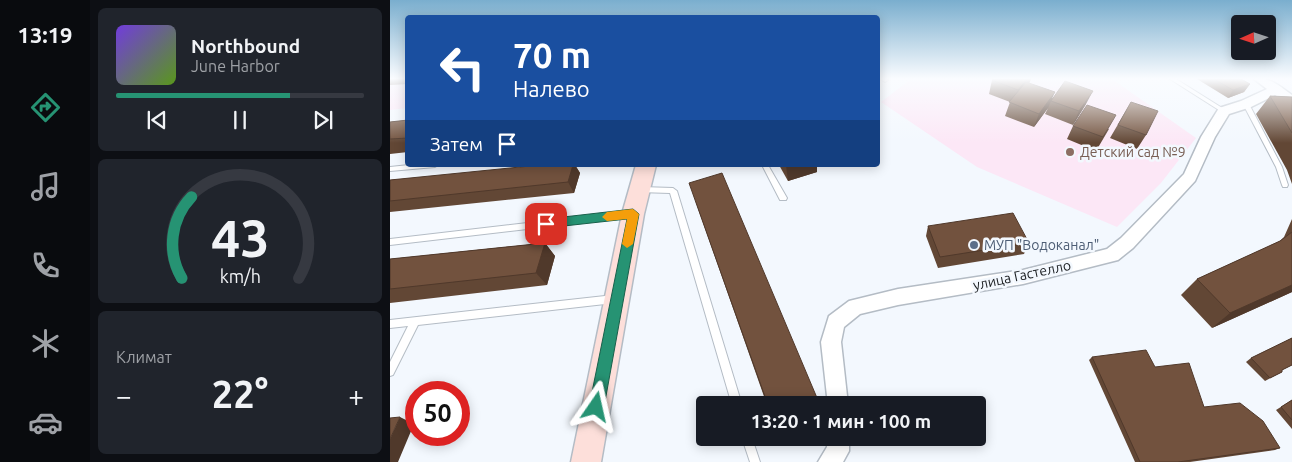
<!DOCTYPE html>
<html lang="ru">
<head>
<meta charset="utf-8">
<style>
	body { margin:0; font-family:Ubuntu,sans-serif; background:#20242c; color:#f1f3f6; height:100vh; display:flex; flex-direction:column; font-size:19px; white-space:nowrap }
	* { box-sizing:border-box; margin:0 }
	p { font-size:16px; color:#9ea1a6 }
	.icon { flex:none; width:28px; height:28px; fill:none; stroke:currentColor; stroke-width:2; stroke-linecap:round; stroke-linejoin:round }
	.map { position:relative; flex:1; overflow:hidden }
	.drawer { display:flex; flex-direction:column; gap:8px; padding:8px; background:#0d0f14; width:300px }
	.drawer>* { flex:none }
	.guide { position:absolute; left:15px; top:15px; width:475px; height:152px; border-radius:5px; box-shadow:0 2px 12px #0003; background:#1a4fa0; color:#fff; overflow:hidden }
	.needle { width:32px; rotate:267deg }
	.fabs { position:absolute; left:841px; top:15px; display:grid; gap:10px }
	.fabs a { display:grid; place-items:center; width:45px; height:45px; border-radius:5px; background:#171b24; box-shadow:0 2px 12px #0003; font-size:25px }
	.speed { position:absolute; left:15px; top:381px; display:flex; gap:10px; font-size:25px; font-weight:700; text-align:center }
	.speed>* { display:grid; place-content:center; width:65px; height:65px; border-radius:50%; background:#171b24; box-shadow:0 2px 12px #0003; line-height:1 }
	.speed .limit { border:8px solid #d22; background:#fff; color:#111 }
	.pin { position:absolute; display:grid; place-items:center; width:42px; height:42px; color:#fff; margin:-21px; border-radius:10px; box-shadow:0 2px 8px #0006 }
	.me { position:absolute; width:55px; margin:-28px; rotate:11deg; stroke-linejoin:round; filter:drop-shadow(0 0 4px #0008) }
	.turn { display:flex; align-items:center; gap:18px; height:105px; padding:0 25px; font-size:22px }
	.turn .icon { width:65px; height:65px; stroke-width:2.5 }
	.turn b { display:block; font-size:35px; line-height:42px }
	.then { display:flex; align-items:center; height:48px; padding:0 25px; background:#0003; gap:10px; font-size:19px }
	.big { font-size:38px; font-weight:700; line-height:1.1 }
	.drawer .tile { flex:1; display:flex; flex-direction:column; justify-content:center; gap:8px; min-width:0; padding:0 18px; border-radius:8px; background:#20242c }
	.drawer .dial { align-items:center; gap:0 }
	.dial svg { height:130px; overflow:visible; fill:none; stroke:#363941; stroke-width:7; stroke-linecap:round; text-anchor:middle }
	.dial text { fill:#f1f3f6; stroke:none }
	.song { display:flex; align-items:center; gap:15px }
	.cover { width:60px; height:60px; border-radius:8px; background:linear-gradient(135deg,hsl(260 70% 55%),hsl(90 70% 35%)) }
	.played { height:5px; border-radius:2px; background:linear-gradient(90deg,#269373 70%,#363941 70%) }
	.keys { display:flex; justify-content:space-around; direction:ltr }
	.heat { display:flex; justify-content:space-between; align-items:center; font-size:28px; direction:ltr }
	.trip { position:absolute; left:306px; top:396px; width:290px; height:50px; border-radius:5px; background:#171b24; box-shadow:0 2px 12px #0003; font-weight:700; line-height:50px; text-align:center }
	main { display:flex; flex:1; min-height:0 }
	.dock { display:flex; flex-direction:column; width:90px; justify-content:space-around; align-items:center; background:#090b0e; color:#9ea1a6 }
	.dock .icon { width:35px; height:35px }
	.dock .active { color:#269373 }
	.dock b { font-size:22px; color:#f1f3f6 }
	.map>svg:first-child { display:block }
	.education { fill:#fce7f6 }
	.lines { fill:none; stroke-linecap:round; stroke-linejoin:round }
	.lane-casing { stroke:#b4bcc5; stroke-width:2 }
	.street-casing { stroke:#b4bcc5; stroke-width:3 }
	.secondary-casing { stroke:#b4bcc5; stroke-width:3 }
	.lane { fill:#fff; fill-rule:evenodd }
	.street { fill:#fff; fill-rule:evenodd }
	.secondary { fill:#fddfda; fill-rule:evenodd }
	.wall { fill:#624735 }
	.shaded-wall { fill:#50392b }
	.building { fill:#72523e; stroke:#50392b }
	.route { fill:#269373; stroke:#19604b }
	.slow { fill:#f59e0b }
	.education-dot { fill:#8d6e63; stroke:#f3f8fe; stroke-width:2 }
	.service-dot { fill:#5c6f8a; stroke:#f3f8fe; stroke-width:2 }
	.labels { text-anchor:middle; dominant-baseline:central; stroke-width:5; stroke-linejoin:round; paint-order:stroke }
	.education-label { font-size:14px; fill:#785e54; stroke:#f3f8fe; text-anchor:start }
	.service-label { font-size:14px; fill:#4e5e75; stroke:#f3f8fe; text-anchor:start }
	.street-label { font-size:14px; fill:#1a1d20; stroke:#f3f8fe }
</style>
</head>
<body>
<main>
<nav class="dock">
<b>13:19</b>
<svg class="icon active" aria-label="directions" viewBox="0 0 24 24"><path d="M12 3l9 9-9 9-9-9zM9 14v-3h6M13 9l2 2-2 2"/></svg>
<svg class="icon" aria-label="music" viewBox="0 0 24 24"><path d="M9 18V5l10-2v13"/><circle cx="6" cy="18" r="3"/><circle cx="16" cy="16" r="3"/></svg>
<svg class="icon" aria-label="phone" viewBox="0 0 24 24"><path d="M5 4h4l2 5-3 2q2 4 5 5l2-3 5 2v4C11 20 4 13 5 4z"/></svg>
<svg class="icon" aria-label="climate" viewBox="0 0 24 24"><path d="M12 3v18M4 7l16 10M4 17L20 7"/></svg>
<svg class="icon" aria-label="car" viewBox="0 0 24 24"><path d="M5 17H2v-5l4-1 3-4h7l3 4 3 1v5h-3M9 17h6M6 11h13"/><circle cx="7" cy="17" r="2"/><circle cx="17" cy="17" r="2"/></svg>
</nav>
<section class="drawer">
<div class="tile">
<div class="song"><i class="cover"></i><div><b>Northbound</b><p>June Harbor</p></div></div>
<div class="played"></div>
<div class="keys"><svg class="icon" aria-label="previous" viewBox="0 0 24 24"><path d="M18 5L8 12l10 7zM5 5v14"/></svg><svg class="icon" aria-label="pause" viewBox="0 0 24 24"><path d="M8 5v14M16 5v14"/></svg><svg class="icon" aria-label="next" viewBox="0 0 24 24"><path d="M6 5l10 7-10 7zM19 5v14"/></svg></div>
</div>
<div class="tile dial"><svg viewBox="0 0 100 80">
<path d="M14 69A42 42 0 1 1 86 69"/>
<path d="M14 69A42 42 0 0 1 20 19" stroke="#269373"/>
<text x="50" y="56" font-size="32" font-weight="700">43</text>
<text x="50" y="72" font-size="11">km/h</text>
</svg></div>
<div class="tile"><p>Климат</p>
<div class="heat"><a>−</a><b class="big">22°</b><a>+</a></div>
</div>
</section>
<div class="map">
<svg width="902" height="462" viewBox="0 0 902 462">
	<rect width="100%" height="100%" fill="#f3f8fe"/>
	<!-- education -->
	<path class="education" d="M0,79H17V108L0,110Z
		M521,79H722L806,138L771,183L727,227L587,167L491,102Z"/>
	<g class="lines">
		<!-- lane casing -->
		<g class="lane-casing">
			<path id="lane" d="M490,79H496L498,80L495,82Z
				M780,79H786L837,111L836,112H832Z
				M856,102L859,104L892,167L898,185L897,187H893L892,185L886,167L853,104Z
				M19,165H48L45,167L0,171V167Z
				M372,165H378L397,198L396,200H390Z
				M251,187L283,188L287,191L352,405H342L280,193L249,192L247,190Z
				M241,211L245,214L241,217L0,245V239Z
				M224,295L227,296L228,299L227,302L224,303L28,325L3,375L0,376V362L18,326L0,328V320Z
				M352,438H362L370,462H360Z"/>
		</g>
		<!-- street casing -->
		<g class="street-casing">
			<path id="street" d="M864,79C881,77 889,86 902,95V105L885,95L861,107L839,114L825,137L805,181L743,248L728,260L633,284L508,305L470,314L454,327L451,342L458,405H438L431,342L439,316L459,301L508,289L633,270L717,249L731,238L794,174L811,137L829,108L851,101L877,89Z
				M437,438H459V451L453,462H428L437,447Z"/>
		</g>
		<!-- secondary casing -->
		<g class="secondary-casing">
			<path id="secondary" d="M246,165H266L254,214L211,462H181L232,214Z"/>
		</g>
		<!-- lane -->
		<use href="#lane" class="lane"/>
		<!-- street -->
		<use href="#street" class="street"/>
		<!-- secondary -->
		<use href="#secondary" class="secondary"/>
	</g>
	<!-- wall -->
	<path class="wall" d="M0,79H18V84L0,85Z
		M807,79H851L860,84L854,92L838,98Z
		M602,80L639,83L662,98L696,104L683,125L655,114L658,108L644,127L615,116L620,102L599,94Z
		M880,96L902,97V184L897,170L866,114Z
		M741,102L756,135L747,149L720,138Z
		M18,120V152L0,154V122Z
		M683,126L719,129L706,151L677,139Z
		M185,165L190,173L184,193L0,212V180Z
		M389,165H427V172L398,181Z
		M305,200L430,405H377Z
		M902,219V292L822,328L791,295L807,279L890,241L894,237Z
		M538,226L639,243L634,254L548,268L536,236Z
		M155,243L165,256L157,285L0,303V259Z
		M902,338V365L892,370V372L875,381L856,362L861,358Z
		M702,357L765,367L814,407L890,448L885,450L800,462H745L699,360Z
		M902,400V429L886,410Z"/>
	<!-- shaded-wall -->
	<path class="shaded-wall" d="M637,79H641L639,84L623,103L628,90Z
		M860,84L854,92L838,98L843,90Z
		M703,91L696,104L683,125L689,111Z
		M665,92L658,108L644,127L649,114Z
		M183,165H185L190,173L184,193L178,182Z
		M396,165H427V172L398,181Z
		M155,243L165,256L157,285L146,273Z
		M902,285V292L822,328L840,313Z
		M10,417L24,424L8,462H0V439Z"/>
	<!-- building -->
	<path class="building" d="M604,79H637L628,90L602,80Z
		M824,79H851L860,84L843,90Z
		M675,81L703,91L689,111L661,101Z
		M636,82L665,92L649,114L619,102Z
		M880,96L902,97V133Z
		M741,102L768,111L756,135L728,125Z
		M697,105L726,115L713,137L683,126Z
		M18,120V138L0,139V122Z
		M150,165H183L178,182L0,201V180Z
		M332,173L430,405H378L299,183Z
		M623,213L639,243L550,257L538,226Z
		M902,232V285L840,313L807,279L890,241Z
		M155,243L146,273L0,289V259Z
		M902,338V365L892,370V372L880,378L861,358Z
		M756,350L765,367L799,363L814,407L850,403L873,421L890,448L788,462H750L702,357Z
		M902,400V420L891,407Z
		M10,417L0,439V418Z"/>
	<!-- sky -->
	<linearGradient id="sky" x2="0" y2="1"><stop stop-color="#7aaece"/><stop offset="0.55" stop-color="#fafcff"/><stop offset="1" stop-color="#fafcff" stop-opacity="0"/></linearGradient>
	<rect width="902" height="143" fill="url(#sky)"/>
	<!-- route -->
	<path class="route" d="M243,209L249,214L214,407L212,412L206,414L201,412L199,407L237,219L156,228L150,224L156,219Z"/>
	<!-- slow -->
	<path class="slow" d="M243,209L249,214L243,244L237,248L232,244L237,219L217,221L212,217L217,212Z"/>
	<!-- markers -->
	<circle class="education-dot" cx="680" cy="152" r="5"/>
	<circle class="service-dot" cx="584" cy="245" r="5"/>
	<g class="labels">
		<!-- education labels -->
		<g class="education-label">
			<text x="690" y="152">Детский сад №9</text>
		</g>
		<!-- service labels -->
		<g class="service-label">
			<text x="594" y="245">МУП "Водоканал"</text>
		</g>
		<!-- street labels -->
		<g class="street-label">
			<text transform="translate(632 275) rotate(-12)">улица Гастелло</text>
		</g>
	</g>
</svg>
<div class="fabs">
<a><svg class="needle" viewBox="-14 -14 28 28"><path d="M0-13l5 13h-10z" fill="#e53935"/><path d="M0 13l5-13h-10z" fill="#9ea1a6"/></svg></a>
</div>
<div class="speed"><div class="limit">50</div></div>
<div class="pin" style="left:156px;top:224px;background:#d93025"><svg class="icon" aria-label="arrive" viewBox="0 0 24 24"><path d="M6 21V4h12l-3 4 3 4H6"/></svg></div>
<svg class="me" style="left:206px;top:407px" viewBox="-20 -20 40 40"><path d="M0-17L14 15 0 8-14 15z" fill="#269373" stroke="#fff" stroke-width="4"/></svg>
<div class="trip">13:20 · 1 мин · 100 m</div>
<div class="guide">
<div class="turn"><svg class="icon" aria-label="left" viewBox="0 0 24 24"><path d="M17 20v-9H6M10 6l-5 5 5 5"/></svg><div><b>70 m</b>Налево</div></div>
<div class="then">Затем<svg class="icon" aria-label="arrive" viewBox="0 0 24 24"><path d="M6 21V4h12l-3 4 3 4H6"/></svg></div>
</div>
</div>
</main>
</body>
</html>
